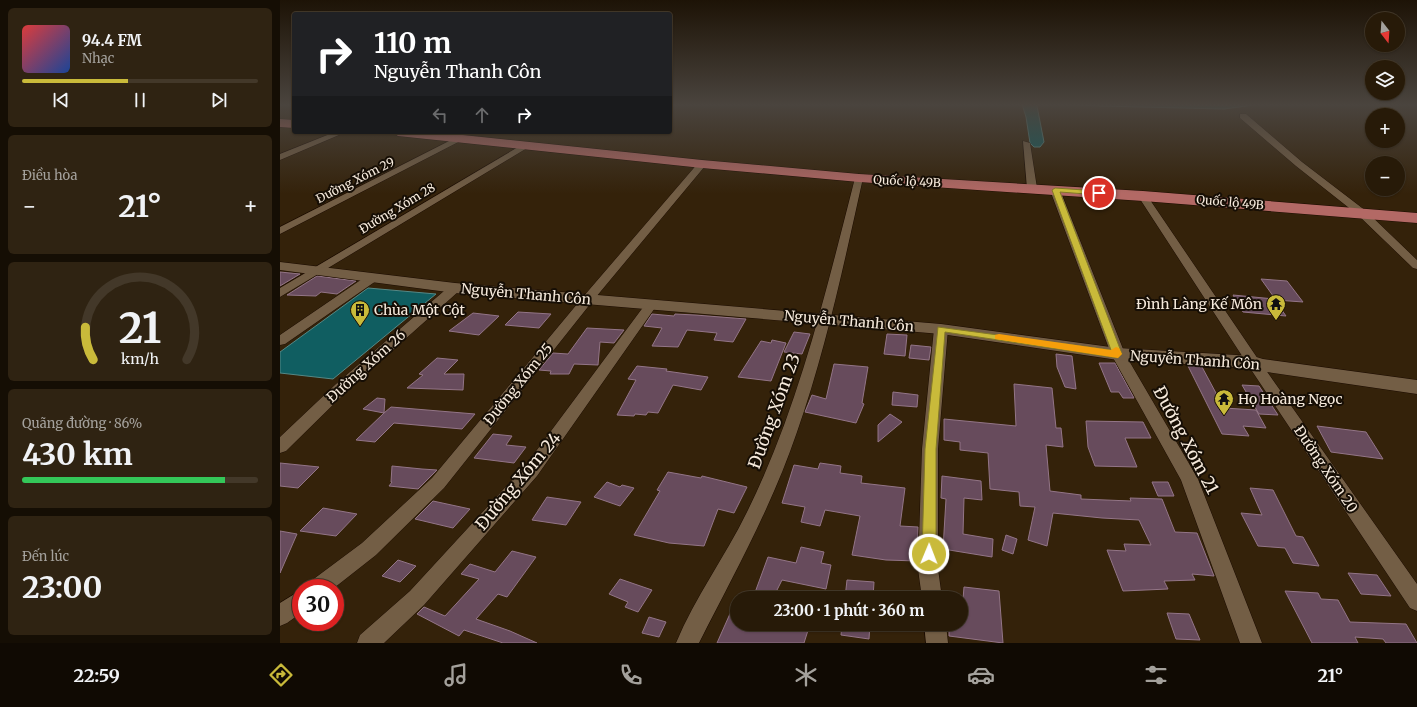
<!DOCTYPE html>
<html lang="vi">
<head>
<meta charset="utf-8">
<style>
	body { margin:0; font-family:Merriweather,serif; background:#2f2312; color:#f1f3f6; height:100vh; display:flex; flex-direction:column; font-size:15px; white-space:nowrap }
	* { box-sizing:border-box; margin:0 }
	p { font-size:13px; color:#a4a19c }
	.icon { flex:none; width:22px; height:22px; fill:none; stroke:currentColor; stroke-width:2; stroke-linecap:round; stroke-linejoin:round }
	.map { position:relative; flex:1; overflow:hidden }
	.drawer { display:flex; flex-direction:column; gap:8px; padding:8px; background:#150e04; width:280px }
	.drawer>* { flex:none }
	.guide { position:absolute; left:12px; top:12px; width:380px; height:122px; border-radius:4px; box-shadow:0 1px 3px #0004,0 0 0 1px #433829; background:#202124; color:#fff; overflow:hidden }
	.needle { width:26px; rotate:163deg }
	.tools { position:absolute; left:1085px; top:12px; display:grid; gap:8px }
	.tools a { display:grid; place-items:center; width:40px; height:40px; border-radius:50%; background:#271a08; box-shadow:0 1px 3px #0004,0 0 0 1px #433829; font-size:20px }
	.speed { position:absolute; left:12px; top:579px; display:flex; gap:8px; font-size:20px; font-weight:700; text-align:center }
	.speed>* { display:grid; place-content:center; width:52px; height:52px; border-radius:50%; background:#271a08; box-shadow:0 1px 3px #0004,0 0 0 1px #433829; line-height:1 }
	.speed .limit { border:6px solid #d22; background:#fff; color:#111 }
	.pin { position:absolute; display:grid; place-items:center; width:34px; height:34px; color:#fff; margin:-17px; border:2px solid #fff; border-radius:50%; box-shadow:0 1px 4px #0007 }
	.me { position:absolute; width:44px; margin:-22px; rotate:1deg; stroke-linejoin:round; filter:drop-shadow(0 0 3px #0008) }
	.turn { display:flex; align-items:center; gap:14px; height:84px; padding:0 16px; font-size:18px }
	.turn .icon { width:52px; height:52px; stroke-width:2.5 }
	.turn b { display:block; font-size:28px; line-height:34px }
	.lanes { display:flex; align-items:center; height:38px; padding:0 16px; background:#0003; justify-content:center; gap:20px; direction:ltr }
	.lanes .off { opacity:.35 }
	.big { font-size:30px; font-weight:700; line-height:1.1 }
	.drawer .widget { flex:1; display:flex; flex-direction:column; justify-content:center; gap:6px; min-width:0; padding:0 14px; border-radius:6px; background:#2f2312 }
	.drawer .dial { align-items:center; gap:0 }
	.dial svg { height:104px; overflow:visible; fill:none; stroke:#433829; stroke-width:7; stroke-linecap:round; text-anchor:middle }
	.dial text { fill:#f1f3f6; stroke:none }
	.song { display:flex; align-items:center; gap:12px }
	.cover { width:48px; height:48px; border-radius:6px; background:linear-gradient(135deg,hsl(0 70% 55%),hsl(220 70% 35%)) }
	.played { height:4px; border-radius:2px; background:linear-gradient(90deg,#c9ba3a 45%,#433829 45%) }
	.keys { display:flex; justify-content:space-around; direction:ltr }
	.heat { display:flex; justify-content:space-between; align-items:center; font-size:22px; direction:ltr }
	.charge { height:6px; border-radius:3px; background:linear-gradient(90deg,#34c759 86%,#433829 0) }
	.trip { position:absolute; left:450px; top:591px; width:238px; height:40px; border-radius:20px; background:#271a08; box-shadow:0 1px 3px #0004,0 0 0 1px #433829; font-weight:700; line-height:40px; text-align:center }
	.menu { display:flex; height:64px; justify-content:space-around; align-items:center; background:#100a03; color:#a4a19c }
	.menu .icon { width:28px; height:28px }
	.menu .selected { color:#c9ba3a }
	.menu b { font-size:18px; color:#f1f3f6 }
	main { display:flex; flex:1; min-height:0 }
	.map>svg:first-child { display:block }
	.water { fill:#105e61; stroke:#558886 }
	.building { fill:#674b5c; stroke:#937587 }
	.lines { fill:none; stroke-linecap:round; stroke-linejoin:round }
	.minor-casing { stroke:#1b0b00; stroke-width:1 }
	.tertiary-casing { stroke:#1b0b00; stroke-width:1 }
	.primary-casing { stroke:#1b0b00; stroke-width:1 }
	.minor { fill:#735e45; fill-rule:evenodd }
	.tertiary { fill:#735e45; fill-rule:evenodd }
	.primary { fill:#b36965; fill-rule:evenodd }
	.route { fill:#c9ba3a; stroke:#837926 }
	.slow { fill:#f59e0b }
	.labels { text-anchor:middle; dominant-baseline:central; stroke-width:4; stroke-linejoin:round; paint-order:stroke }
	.far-street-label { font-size:12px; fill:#f6eadc; stroke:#160e05 }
	.street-label { font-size:14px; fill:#f6eadc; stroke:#160e05 }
	.poi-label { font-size:14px; fill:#f6eadc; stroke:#160e05; text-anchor:start }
	.near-street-label { font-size:17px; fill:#f6eadc; stroke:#160e05 }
</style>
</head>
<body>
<main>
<section class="drawer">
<div class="widget">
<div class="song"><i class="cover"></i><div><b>94.4 FM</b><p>Nhạc</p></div></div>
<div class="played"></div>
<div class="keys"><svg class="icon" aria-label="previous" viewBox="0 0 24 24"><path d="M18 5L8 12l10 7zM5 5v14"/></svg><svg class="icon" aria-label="pause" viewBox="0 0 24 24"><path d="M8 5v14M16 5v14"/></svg><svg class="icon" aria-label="next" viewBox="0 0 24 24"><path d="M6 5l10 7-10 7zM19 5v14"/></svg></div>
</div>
<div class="widget"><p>Điều hòa</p>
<div class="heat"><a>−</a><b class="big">21°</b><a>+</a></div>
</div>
<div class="widget dial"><svg viewBox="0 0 100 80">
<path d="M14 69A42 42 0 1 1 86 69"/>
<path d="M14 69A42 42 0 0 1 8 44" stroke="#c9ba3a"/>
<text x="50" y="56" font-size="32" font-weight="700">21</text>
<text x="50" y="72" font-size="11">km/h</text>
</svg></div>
<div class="widget"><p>Quãng đường · 86%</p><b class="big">430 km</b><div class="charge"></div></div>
<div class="widget"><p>Đến lúc</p><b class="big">23:00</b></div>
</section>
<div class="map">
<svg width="1137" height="643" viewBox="0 0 1137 643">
	<rect width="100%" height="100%" fill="#34220a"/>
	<!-- water -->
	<path class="water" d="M742,104H755L757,106L764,142L760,147H754L750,143L746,117Z
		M775,104L948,105L981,104L944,109L821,106Z
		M88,288L156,294L53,379L0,373V352Z"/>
	<!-- building -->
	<path class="building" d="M0,272L20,274L0,286Z
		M37,276L76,281L57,294L41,292L36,296L7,295Z
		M981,279L1007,281L1023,302L996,300Z
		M953,295L994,299L1006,316L963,312Z
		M238,312L271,314L259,328L225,325Z
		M193,313L219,316L199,335L169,331Z
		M372,314L394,316L395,314L415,315L466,319L453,342L434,340L437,333L407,330L398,347L372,346L382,328L364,326Z
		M307,328L344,330L334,343L320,342L318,365L294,364L289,374H270L271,371L259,370L273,353L288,354Z
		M514,332L530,334L522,354L504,352Z
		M607,334L627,335L625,356L604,354Z
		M492,340L506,343L491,381L458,377L481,341L491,343Z
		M631,345L651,347L649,360L629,358Z
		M776,354L792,356L796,389L785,387L777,367Z
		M157,358L178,360L164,374H184L183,390L127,388L143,375L139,374Z
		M819,363H835L854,398H843L839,392H831Z
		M554,364L588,367L582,403L584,404L576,423L525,412L532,395L546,399Z
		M357,366L387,369L386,371L428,377L421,390L393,385L378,413L368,412L366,415L355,414L354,416L337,415L356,380L348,379Z
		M908,366L922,367L944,408L976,410L986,428L963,426L969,436L942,434Z
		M734,384L772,388L776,428H781L783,447L766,445L770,491L801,495V499L851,501L850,498L882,499L895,532L917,533L934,576L912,574L915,580L884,581L888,589L843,591L827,550L846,551L844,544L871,545L859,520L822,518L773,513L767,546L748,540L755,507L740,506L739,492L710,489L708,453L680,450V442L664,440V419L736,426Z
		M962,385L979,386L998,415L979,414Z
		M613,392L638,395L637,407L612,405Z
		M97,398L105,399L104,413L111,407L195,414L182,429L114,423L95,442L76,440L104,413L83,409Z
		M610,414L622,422L598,442V425Z
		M806,421L863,422L871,438H845L857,467L815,466L808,447Z
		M1037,426L1086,432L1103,459L1051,452Z
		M213,434L232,436L226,445L246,447L234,463L194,458Z
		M0,463L39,467L18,488L0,486Z
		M540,463L561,466L560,473L582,476L581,483L625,488L620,526L638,527L637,561L606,560L572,555L580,516L545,510L540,526L521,522L525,507L502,503L514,465L538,469Z
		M112,466L142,469L157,470L138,489L109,486L112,482H111Z
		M388,472L421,478L422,476L467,487L454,513L438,509L424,546L389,543L354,535L380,491L377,490Z
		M662,476L701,481L702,500L684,498L683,534L713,539L712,557L663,549L666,499L661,498Z
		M327,482L340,487L342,485L354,488L340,506L314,497Z
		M872,482H888L894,496H878Z
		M970,488L993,490L1016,536L1023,537L1039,566L1013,563L1005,548L978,546L961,513L982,515Z
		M267,497L301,502L286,525L252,520Z
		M153,501L190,509L173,528L135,519Z
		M43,508L77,514L56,536L20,531Z
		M0,531L17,534L0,573Z
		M726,535L737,539L733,554L722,550Z
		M521,547L544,552L541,563L551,565L546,589L502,580L493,598H473L488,557L516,563Z
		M232,551L256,557L227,597L218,594L196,619L230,631L257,643H223L184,630L179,636L137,614L144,607L165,616L199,579L181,574L190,564L215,572Z
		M118,560L136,566L120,582L102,576Z
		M1068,573L1097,575L1111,596L1081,594Z
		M340,579L372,590L358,612L345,607L348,602L329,594Z
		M567,580L594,582L593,598H565Z
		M684,587L719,591L723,643L669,636V624H681Z
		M1005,591L1038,593L1041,599L1058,600L1070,622L1126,624L1137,643H1106L1103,639L1075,637L1078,643H1032Z
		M457,598V624H530L524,643H437Z
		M887,613L909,614L920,640L896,639Z
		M369,617L386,622L379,637L362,633Z
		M562,624H590L589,639L561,635Z"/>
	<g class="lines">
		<!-- minor casing -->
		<g class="minor-casing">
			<path id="minor" d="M960,114H966L1022,162L1086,211L1137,260V269L1133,268L1078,215L1016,166L960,118Z
				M55,132H66L0,160V154Z
				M179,136L186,138L0,234V227Z
				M743,141L750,143L757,188L752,191L747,188Z
				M245,143L252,145L0,297V288Z
				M422,161L426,164L425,166L311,303L164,488L96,555L54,588H28L31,581L82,543L152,478L303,297L419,162Z
				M579,175L583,178C564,264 546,349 517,432C492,506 454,574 419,643H396C415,597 445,557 467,512C519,407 546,291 575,178Z
				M775,187L780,190L845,354L918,479L982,643H960L901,480L831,354L770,190Z
				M863,193L866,194L978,359L1137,584V611L1130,608L968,365L858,196Z
				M92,274L98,278L96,281L5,344L0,345V335L88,275Z
				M175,284L181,288L179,291L66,392L6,451L0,453V437L56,384L171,285Z
				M371,301L377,305L257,476L144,605L104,643H77L80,635L130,591L245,466L367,302Z
				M661,325L666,326L668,329L658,449V569L662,598H642L638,569L642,449L654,329L656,326Z
				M21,590V613L7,623L0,626V603Z
				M644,624H666L668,643H646Z"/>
		</g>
		<!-- tertiary casing -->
		<g class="tertiary-casing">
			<path id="tertiary" d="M0,262L175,283L661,324L838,348L973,356L983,359L1137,380V394L980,371L970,368L838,360L661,334L175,293L0,270Z"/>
		</g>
		<!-- primary casing -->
		<g class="primary-casing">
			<path id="primary" d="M0,119L14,120V128L0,127Z
				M112,132H154L422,160L579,174L863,191L1137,213V223L863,201L579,182L422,168L118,136Z"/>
		</g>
		<!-- minor -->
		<use href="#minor" class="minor"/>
		<!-- tertiary -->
		<use href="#tertiary" class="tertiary"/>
		<!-- primary -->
		<use href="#primary" class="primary"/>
	</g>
	<!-- sky -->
	<linearGradient id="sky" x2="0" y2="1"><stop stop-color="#1d1306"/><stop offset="0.54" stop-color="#4a443e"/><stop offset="1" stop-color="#4a443e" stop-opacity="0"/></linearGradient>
	<rect width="1137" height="194" fill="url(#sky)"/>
	<!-- route -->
	<path class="route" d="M775,188L819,191L823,193L819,195L780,192L842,354L838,358L665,332L656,449V554L654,558L649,560L644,558L642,554L645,449L658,327L831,350L772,190Z"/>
	<!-- slow -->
	<path class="slow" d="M719,334L831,350L836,347L839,348L842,354L838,358L715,339V335Z"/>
	<!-- icons -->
	<defs>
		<g id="temple-pin" transform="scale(1)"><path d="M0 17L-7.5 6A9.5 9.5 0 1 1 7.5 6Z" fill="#c9ba3a" stroke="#160e05"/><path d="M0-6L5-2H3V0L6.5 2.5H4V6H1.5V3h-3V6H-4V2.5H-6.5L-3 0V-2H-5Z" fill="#111"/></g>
		<g id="building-pin" transform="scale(1)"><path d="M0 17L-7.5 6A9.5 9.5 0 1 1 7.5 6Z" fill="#c9ba3a" stroke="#160e05"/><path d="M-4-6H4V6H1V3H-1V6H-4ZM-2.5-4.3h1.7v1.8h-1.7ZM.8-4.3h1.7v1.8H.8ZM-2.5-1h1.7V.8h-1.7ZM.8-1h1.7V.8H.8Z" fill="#111"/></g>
	</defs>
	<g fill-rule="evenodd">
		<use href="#temple-pin" x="996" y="304"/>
		<use href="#building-pin" x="80" y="310"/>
		<use href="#temple-pin" x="944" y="399"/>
	</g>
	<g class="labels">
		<!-- far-street labels -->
		<g class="far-street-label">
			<text transform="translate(75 180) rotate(-27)">Đường Xóm 29</text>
			<text transform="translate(627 181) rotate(3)">Quốc lộ 49B</text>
			<text transform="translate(950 202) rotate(5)">Quốc lộ 49B</text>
			<text transform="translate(117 208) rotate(-31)">Đường Xóm 28</text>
		</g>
		<!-- street labels -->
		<g class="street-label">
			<text transform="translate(246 294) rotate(5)">Nguyễn Thanh Côn</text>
			<text transform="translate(569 321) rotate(5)">Nguyễn Thanh Côn</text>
			<text transform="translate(915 360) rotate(4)">Nguyễn Thanh Côn</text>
			<text transform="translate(86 366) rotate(-42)">Đường Xóm 26</text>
			<text transform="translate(238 384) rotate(-51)">Đường Xóm 25</text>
			<text transform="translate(1046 469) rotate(56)">Đường Xóm 20</text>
		</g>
		<!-- poi labels -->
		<g class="poi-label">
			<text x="982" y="304" text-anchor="end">Đình Làng Kế Môn</text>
			<text x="94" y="310">Chùa Một Cột</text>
			<text x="958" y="399">Họ Hoàng Ngọc</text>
		</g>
		<!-- near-street labels -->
		<g class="near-street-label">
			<text transform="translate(494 411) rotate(-70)">Đường Xóm 23</text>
			<text transform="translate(906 440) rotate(62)">Đường Xóm 21</text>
			<text transform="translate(238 481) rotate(-50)">Đường Xóm 24</text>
		</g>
	</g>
</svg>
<div class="tools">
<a><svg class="needle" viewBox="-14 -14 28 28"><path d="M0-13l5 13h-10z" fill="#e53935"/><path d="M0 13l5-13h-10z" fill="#a4a19c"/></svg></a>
<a><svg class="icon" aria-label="layers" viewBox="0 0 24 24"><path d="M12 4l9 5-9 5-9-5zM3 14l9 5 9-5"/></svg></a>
<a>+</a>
<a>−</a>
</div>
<div class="speed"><div class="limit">30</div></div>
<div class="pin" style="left:819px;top:193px;background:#d93025"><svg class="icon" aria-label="arrive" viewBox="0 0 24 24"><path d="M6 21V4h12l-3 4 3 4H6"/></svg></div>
<svg class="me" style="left:649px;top:554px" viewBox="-20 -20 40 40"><circle r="17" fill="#c9ba3a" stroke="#fff" stroke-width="3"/><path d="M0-11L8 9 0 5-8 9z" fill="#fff"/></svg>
<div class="trip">23:00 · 1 phút · 360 m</div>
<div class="guide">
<div class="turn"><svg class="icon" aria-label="right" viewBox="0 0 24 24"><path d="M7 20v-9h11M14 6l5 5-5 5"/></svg><div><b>110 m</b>Nguyễn Thanh Côn</div></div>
<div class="lanes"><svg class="icon off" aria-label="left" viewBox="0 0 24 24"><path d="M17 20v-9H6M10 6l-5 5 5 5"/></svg><svg class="icon off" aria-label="ahead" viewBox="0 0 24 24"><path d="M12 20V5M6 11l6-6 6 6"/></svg><svg class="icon" aria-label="right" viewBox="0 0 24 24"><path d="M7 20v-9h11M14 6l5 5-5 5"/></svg></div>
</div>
</div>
</main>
<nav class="menu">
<b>22:59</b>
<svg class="icon selected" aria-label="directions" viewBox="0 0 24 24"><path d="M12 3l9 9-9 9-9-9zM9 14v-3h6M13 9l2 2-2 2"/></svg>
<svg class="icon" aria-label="music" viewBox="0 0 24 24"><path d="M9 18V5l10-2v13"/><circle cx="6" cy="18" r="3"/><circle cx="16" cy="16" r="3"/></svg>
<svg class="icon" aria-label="phone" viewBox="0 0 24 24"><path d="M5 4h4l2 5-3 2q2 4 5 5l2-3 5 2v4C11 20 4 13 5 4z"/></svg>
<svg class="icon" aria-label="climate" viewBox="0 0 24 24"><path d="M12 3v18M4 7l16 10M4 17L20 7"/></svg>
<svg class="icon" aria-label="car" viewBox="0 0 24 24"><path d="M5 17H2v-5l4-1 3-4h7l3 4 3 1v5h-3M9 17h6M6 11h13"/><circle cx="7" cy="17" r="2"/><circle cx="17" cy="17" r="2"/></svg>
<svg class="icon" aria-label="filters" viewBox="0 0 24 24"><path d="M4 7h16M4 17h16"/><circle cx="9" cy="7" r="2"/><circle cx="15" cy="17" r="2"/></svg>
<b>21°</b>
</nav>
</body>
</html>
